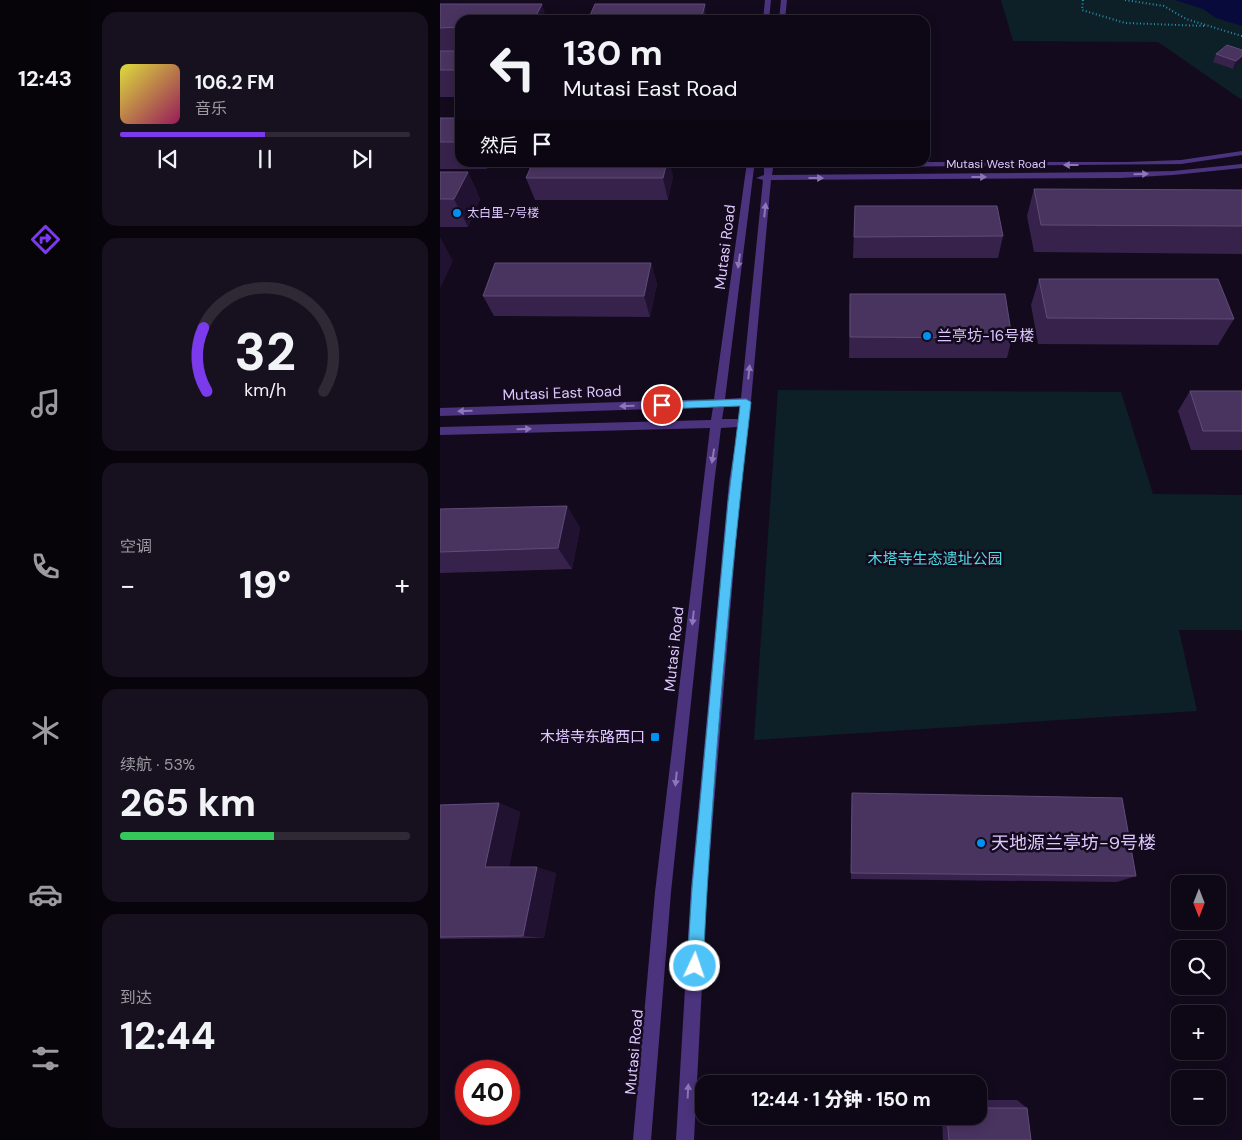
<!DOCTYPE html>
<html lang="zh">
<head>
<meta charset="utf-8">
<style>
	body { margin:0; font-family:"DM Sans","Noto Sans SC",sans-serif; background:#17111f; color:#f1f3f6; height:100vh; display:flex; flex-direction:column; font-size:19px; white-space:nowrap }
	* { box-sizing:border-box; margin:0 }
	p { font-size:16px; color:#9b9aa1 }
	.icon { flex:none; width:28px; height:28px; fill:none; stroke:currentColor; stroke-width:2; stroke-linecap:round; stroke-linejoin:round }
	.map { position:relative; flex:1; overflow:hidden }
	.panel { display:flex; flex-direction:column; gap:12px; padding:12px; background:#08040c; width:350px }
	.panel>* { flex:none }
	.top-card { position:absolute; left:15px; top:15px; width:475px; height:152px; border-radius:15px; box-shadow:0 2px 12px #0003,0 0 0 1px #2e2935; background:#0e0816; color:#f1f3f6; overflow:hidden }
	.needle { width:32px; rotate:180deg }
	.controls { position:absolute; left:731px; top:875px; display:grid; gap:10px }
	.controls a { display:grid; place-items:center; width:55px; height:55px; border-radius:10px; background:#0e0816; box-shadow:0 2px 12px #0003,0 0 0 1px #2e2935; font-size:25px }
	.speed { position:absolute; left:15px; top:1060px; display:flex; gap:10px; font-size:25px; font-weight:700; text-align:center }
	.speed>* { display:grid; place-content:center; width:65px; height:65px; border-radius:50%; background:#0e0816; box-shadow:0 2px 12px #0003,0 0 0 1px #2e2935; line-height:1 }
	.speed .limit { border:8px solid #d22; background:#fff; color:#111 }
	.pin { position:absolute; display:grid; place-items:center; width:42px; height:42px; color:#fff; margin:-21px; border:2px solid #fff; border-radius:50%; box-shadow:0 1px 5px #0007 }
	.me { position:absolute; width:55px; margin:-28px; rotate:3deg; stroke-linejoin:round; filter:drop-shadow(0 0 4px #0008) }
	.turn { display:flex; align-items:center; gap:18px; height:105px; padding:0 25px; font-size:22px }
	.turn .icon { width:65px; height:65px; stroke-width:2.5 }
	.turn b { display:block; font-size:35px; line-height:42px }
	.then { display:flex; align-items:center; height:48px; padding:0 25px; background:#0003; gap:10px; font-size:19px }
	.big { font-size:38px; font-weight:800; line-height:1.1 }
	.panel .widget { flex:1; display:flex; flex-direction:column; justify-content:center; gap:8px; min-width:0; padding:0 18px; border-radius:15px; background:#17111f }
	.panel .dial { align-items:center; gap:0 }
	.dial svg { height:130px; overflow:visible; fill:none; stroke:#2e2935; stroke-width:7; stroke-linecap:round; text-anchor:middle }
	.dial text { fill:#f1f3f6; stroke:none }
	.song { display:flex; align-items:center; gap:15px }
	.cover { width:60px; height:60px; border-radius:8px; background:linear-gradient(135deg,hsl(60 70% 55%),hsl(330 70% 35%)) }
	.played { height:5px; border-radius:2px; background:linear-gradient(90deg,#7c3aed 50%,#2e2935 50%) }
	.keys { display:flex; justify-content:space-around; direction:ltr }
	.heat { display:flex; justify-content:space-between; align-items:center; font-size:28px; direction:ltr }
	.charge { height:8px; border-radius:4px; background:linear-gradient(90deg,#34c759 53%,#2e2935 0) }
	.trip { position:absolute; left:255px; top:1075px; width:292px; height:50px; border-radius:15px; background:#0e0816; box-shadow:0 2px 12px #0003,0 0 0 1px #2e2935; font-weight:800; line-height:50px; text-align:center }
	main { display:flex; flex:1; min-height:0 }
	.tab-bar { display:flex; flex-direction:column; width:90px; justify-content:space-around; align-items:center; background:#060309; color:#9b9aa1 }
	.tab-bar .icon { width:35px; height:35px }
	.tab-bar .on { color:#7c3aed }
	.tab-bar b { font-size:22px; color:#f1f3f6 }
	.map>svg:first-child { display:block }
	.green { fill:#0d2027 }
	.water { fill:#070a3a }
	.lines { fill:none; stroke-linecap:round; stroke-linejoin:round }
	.path { stroke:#2891b2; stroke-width:2; stroke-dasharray:1 2.5; stroke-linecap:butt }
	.tertiary { fill:#4c337e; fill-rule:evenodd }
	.wall { fill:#37224c }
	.shaded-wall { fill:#211231 }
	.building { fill:#493460; stroke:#604b79 }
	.oneway { fill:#8e76b8 }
	.route { fill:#4fc3f7; stroke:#337fa1 }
	.poi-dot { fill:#0092f2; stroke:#130b1d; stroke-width:2 }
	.labels { text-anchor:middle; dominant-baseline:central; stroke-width:5; stroke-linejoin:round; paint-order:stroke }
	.far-street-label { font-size:12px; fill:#dec7ff; stroke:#130b1d }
	.far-poi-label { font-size:12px; fill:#dec7ff; stroke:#130b1d; text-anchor:start }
	.street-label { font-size:15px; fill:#dec7ff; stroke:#130b1d }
	.poi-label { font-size:15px; fill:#dec7ff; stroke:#130b1d; text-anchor:start }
	.park-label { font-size:15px; fill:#4fdce3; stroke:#130b1d }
	.near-poi-label { font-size:18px; fill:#dec7ff; stroke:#130b1d; text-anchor:start }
</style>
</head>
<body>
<main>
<nav class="tab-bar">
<b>12:43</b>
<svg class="icon on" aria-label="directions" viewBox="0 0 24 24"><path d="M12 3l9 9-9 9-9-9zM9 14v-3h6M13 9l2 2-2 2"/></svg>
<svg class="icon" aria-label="music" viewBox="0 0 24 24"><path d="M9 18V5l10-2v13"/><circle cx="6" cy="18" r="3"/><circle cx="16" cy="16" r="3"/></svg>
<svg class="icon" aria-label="phone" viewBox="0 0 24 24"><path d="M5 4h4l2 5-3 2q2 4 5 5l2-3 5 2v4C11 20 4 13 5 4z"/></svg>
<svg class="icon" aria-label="climate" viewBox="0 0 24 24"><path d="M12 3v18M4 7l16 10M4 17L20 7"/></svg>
<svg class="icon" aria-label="car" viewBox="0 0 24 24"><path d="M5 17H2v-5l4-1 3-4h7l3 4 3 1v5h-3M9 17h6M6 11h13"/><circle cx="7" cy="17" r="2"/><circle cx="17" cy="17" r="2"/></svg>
<svg class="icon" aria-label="filters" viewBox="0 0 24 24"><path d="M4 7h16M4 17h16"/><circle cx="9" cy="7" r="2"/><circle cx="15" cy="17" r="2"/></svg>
</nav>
<section class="panel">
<div class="widget">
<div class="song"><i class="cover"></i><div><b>106.2 FM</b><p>音乐</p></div></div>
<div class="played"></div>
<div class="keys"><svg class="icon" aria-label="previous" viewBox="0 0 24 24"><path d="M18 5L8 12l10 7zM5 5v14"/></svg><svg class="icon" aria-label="pause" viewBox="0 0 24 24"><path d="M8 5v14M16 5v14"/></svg><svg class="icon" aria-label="next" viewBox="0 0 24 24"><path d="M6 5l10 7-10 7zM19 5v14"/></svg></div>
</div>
<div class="widget dial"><svg viewBox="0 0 100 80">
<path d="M14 69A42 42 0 1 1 86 69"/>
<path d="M14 69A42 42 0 0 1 12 30" stroke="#7c3aed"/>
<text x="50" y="56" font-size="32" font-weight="700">32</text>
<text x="50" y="72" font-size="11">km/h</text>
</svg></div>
<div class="widget"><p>空调</p>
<div class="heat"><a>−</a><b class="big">19°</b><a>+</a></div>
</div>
<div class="widget"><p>续航 · 53%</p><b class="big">265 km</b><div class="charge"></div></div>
<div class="widget"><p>到达</p><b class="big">12:44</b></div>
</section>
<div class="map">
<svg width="802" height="1140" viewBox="0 0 802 1140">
	<rect width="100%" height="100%" fill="#130b1d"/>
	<!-- green -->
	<path class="green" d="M561,0H802V100L718,42L573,41Z
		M338,390L681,392L713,494L802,495V630H739L757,711L314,740Z"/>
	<!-- water -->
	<path class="water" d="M735,0H802V26L776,18L763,9Z"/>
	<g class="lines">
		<!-- path -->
		<path class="path" d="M643,0L642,10L685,23L765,26
			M685,0L724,6L746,19L802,36"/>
		<!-- tertiary -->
		<path class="tertiary" d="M325,0H331L329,20H323Z
			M341,0H347L345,20H339Z
			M802,151V155L741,164L333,168L332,175L681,172L733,171L802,164V168L733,175L681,178L331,180L309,423L301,482L267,888L254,1140H236L251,888L289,482L298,427L281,428L274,484L231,892L211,1140H193L215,892L270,428L0,435V427L271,420L273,407L0,416V408L274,399L307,162H687L741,160ZM314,168H324V175L316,178L323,180L301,398L285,399ZM300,406L299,419H282L284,407Z"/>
	</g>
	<!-- wall -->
	<path class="wall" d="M0,4L20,20V97H0Z
		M802,50L793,69L773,62L776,54Z
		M0,118H20V162H50L47,169H0Z
		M0,172H28L40,199L28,227H0Z
		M233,176L228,200H95L86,178Z
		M594,189L802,190V254L594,252L587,216Z
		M415,206L563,236L558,258H413Z
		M211,263L217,284L210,317L54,316L43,296Z
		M599,279L794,319L778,345L598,344L591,305Z
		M410,294L572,338L567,358H409Z
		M750,391H802V450H751L738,411Z
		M127,506L140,528L132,569L0,573V509Z
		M412,793L696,876L677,882L411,879Z
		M59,803L80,812L69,867L116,873L104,938L0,939V805Z
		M539,1100H577L587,1108L591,1140H503L502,1116H539Z"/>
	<!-- shaded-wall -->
	<path class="shaded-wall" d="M102,4L107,20H94Z
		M265,4L267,20H261Z
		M802,56V60L793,69L796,61Z
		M44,162H50L47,169Z
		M227,162H230L233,176L228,200L223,178Z
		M28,172L40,199L28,227L14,199Z
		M0,237L13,261L0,289Z
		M211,263L217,284L210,317L204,296Z
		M127,506L140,528L132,569L118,548Z
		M59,803L80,812L68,874L45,867Z
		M97,867L116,873L104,938L83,936Z"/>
	<!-- building -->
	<path class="building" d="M0,4H102L94,20H20V27L0,28Z
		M155,4H265L261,20H148Z
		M787,45L802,50V56L796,61L776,54Z
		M0,51H20V70H0Z
		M0,118H20V142H0Z
		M93,162H227L223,178H86Z
		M0,172H28L14,199H0Z
		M594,189L802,190V226L601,225Z
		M415,206H557L563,236L414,237Z
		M55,263H211L204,296H43Z
		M599,279H778L794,319L607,318Z
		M410,294H565L572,338L410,337Z
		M750,391H802V431H763Z
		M127,506L118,548L0,552V509Z
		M412,793L682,798L696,876L411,873Z
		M59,803L45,867H97L83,936L0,937V805Z
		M539,1108H587L591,1140H509L507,1116H539Z"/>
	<!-- one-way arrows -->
	<defs><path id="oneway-solid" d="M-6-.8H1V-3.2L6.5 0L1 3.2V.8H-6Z" transform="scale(1.25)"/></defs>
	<g class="oneway">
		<use href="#oneway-solid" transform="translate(631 165) rotate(180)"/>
		<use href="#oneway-solid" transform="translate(701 174) rotate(-2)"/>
		<use href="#oneway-solid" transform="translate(539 177)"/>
		<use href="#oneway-solid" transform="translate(376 178)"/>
		<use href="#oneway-solid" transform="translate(325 210) rotate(-84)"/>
		<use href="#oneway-solid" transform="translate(299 261) rotate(98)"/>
		<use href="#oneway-solid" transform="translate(309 372) rotate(-84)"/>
		<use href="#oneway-solid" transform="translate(187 406) rotate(178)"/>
		<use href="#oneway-solid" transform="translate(25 411) rotate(178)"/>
		<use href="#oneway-solid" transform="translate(84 429) rotate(-2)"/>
		<use href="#oneway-solid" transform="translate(273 456) rotate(99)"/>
		<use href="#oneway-solid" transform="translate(253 618) rotate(96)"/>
		<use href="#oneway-solid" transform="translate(236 779) rotate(96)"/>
		<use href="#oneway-solid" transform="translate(248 1091) rotate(-87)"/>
	</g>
	<!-- route -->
	<path class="route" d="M306,399L311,402C289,589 272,779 263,966L260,971L255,973L250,971L247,966L252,888L288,502L300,406L222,409L217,405L222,402Z"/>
	<!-- markers -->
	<g class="poi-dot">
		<circle cx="17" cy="213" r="5"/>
		<circle cx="487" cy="336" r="5"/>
		<rect x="210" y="732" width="10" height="10" rx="2.5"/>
		<circle cx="541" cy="843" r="5"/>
	</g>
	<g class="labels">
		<!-- far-street labels -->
		<g class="far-street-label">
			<text x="556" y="164">Mutasi West Road</text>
		</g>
		<!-- far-poi labels -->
		<g class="far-poi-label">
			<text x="27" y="213">太白里-7号楼</text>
		</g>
		<!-- street labels -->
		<g class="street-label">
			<text transform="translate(285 247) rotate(-83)">Mutasi Road</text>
			<text transform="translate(122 393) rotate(-2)">Mutasi East Road</text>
			<text transform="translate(234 649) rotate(-84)">Mutasi Road</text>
			<text transform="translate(194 1052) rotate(-85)">Mutasi Road</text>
		</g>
		<!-- poi labels -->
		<g class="poi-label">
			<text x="497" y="336">兰亭坊-16号楼</text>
			<text x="205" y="737" text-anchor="end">木塔寺东路西口</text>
		</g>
		<!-- park labels -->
		<g class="park-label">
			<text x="495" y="559">木塔寺生态遗址公园</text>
		</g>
		<!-- near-poi labels -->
		<g class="near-poi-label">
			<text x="551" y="843">天地源兰亭坊-9号楼</text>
		</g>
	</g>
</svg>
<div class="controls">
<a><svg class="needle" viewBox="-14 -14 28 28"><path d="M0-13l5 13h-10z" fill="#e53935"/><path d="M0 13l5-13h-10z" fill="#9b9aa1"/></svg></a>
<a><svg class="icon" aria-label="search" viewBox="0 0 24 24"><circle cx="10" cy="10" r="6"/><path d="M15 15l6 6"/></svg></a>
<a>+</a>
<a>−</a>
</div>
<div class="speed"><div class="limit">40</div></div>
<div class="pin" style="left:222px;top:405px;background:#d93025"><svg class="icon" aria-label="arrive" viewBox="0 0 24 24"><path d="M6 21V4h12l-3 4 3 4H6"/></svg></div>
<svg class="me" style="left:255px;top:966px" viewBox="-20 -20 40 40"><circle r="17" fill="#4fc3f7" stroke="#fff" stroke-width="3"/><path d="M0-11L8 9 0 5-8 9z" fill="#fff"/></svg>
<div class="trip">12:44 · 1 分钟 · 150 m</div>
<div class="top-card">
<div class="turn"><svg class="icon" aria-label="left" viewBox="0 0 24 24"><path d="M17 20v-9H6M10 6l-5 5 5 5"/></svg><div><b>130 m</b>Mutasi East Road</div></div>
<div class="then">然后<svg class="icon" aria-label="arrive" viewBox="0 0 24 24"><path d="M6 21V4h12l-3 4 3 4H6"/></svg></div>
</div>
</div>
</main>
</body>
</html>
